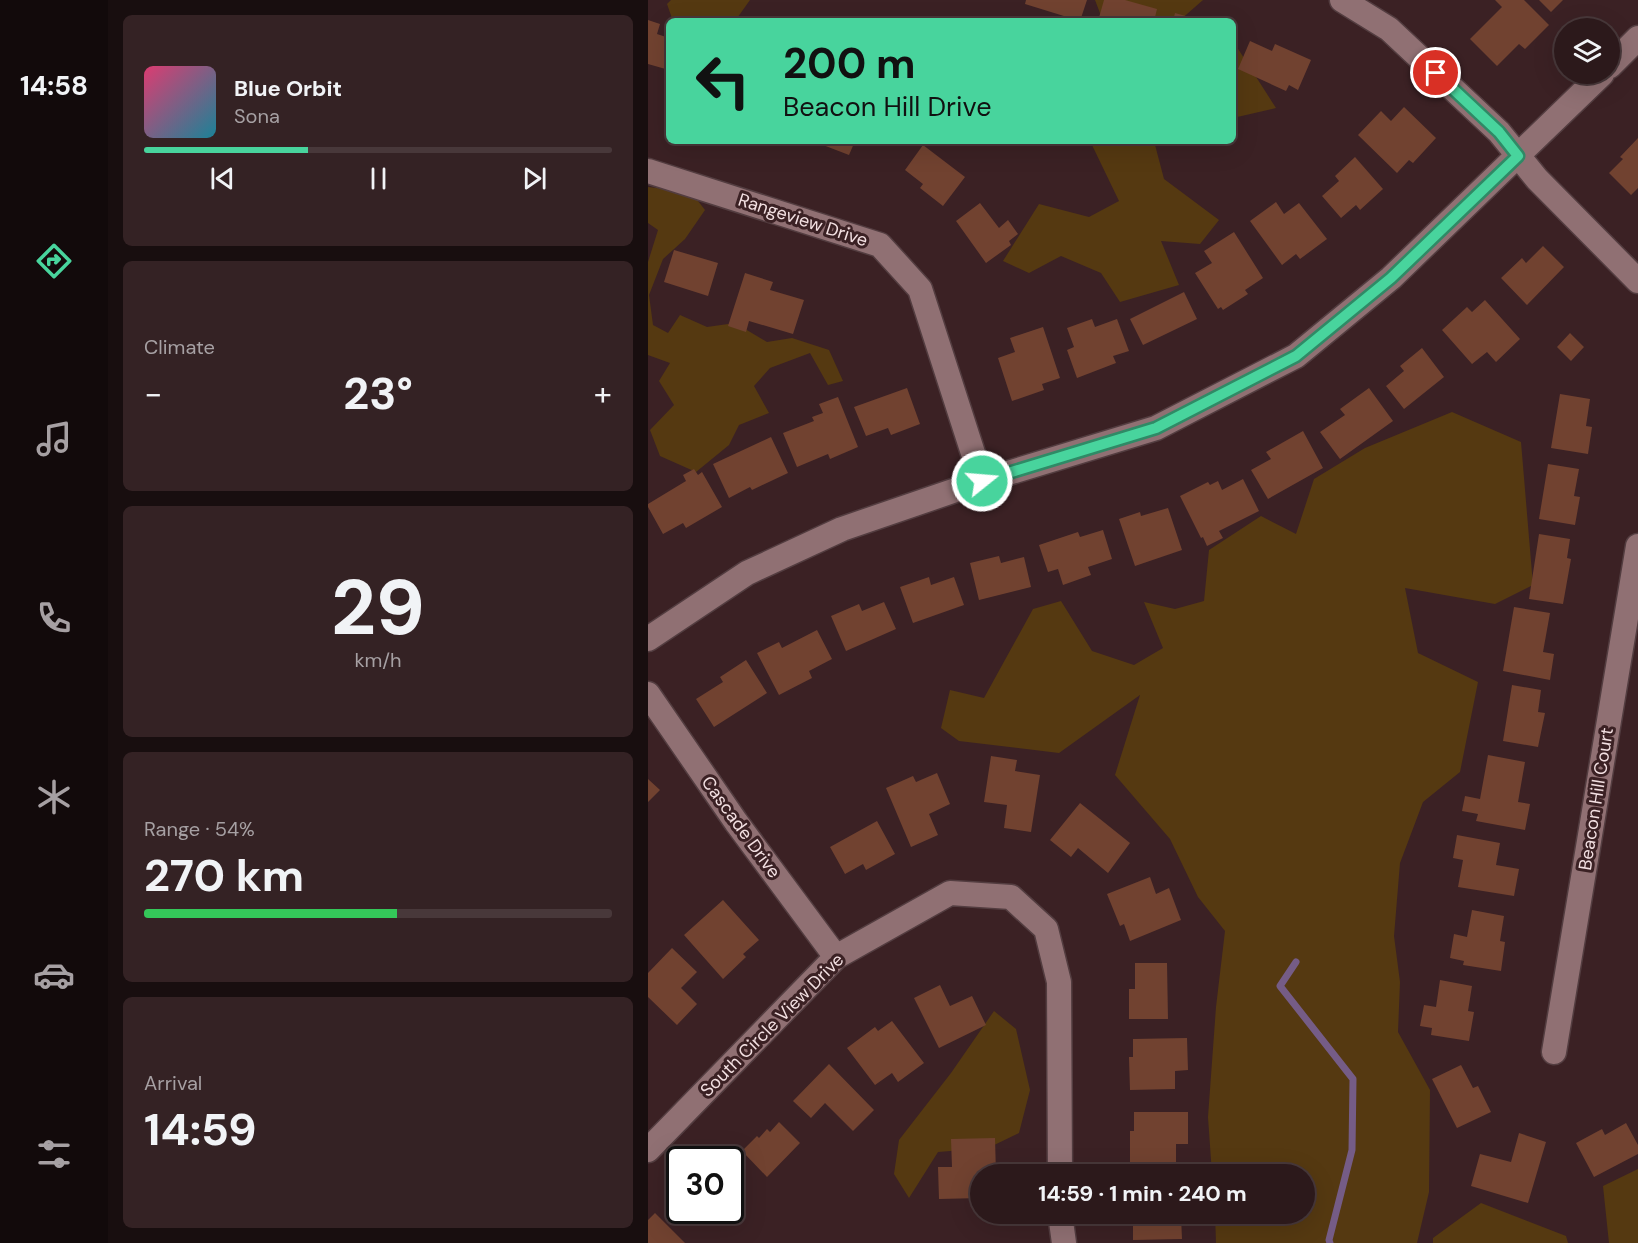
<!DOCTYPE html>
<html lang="en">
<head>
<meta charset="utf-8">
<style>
	body { margin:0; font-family:"DM Sans",sans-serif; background:#342224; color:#f1f3f6; height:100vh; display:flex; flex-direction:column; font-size:22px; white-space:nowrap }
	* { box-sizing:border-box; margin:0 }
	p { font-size:20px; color:#a6a0a3 }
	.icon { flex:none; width:33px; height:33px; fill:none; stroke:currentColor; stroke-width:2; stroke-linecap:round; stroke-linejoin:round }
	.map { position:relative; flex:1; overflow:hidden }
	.sheet { display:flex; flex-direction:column; gap:15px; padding:15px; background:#180e0f; width:540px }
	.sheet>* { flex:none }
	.top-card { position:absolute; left:18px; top:18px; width:570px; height:126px; border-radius:9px; box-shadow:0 6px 24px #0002,0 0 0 2px #48383a; background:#48d49d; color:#111; overflow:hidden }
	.controls { position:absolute; left:906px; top:18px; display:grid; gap:12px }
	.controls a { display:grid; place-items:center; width:66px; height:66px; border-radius:50%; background:#2c191b; box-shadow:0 6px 24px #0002,0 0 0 2px #48383a; font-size:30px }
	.speed { position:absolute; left:18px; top:1146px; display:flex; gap:12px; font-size:30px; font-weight:700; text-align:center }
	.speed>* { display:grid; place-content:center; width:78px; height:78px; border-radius:50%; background:#2c191b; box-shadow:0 6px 24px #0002,0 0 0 2px #48383a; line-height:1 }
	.speed .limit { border:3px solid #111; border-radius:9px; background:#fff; color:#111 }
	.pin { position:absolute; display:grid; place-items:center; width:51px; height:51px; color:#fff; margin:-26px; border:3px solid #fff; border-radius:50%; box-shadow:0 2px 6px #0007 }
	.me { position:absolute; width:66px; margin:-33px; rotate:73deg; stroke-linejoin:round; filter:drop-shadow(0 0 4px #0008) }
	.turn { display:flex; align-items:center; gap:21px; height:126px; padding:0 18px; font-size:27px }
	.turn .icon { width:78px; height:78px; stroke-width:2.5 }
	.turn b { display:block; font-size:42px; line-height:51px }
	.big { font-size:45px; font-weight:700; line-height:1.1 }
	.sheet .tile { flex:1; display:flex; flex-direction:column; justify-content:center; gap:9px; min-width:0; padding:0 21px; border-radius:9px; background:#342224 }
	.sheet .dial { align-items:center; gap:0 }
	.dial b { font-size:78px; line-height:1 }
	.song { display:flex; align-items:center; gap:18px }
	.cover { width:72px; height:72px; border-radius:9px; background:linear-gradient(135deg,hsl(340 70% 55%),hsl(190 70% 35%)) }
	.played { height:6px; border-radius:3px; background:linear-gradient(90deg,#48d49d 35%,#48383a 35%) }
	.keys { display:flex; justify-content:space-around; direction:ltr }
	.heat { display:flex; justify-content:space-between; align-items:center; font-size:33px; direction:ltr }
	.charge { height:9px; border-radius:4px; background:linear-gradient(90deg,#34c759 54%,#48383a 0) }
	.trip { position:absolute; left:322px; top:1164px; width:345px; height:60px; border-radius:30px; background:#2c191b; box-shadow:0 6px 24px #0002,0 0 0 2px #48383a; font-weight:700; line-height:60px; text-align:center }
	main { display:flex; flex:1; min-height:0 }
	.tab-bar { display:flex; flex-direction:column; width:108px; justify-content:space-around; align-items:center; background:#120a0b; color:#a6a0a3 }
	.tab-bar .icon { width:42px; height:42px }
	.tab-bar .selected { color:#48d49d }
	.tab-bar b { font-size:27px; color:#f1f3f6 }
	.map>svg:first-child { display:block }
	.green { fill:#553911 }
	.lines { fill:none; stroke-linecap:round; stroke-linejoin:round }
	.stream { stroke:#755c86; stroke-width:7 }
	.building { fill:#714230 }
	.minor-casing { stroke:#533d40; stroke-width:27 }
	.minor { stroke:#907073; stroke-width:24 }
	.route-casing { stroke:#2f8a66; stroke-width:15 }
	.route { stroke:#48d49d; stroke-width:10 }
	.labels { text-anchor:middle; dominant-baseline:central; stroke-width:6; stroke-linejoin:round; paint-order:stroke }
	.street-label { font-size:18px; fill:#f3e0e2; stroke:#3b2124 }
</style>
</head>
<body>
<main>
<nav class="tab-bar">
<b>14:58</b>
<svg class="icon selected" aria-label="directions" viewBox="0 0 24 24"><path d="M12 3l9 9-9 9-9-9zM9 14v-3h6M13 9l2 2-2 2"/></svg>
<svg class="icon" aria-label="music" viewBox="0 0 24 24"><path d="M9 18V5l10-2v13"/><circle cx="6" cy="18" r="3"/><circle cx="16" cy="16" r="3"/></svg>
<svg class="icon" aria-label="phone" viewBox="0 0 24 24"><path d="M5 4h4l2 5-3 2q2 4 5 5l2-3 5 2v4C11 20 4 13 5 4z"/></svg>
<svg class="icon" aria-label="climate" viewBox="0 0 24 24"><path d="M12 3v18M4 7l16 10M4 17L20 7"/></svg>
<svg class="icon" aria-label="car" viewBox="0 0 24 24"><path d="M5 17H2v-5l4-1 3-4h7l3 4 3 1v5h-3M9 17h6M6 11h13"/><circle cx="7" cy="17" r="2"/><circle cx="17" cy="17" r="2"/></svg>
<svg class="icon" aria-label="filters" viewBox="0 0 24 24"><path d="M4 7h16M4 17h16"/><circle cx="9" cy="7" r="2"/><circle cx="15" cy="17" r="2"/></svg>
</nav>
<section class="sheet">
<div class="tile">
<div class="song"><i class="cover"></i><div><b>Blue Orbit</b><p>Sona</p></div></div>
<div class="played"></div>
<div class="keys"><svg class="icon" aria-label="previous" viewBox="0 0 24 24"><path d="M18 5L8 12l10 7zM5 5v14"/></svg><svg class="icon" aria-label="pause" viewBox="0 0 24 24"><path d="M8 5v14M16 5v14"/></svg><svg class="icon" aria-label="next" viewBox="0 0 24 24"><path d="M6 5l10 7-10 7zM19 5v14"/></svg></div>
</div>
<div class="tile"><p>Climate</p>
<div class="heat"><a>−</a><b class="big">23°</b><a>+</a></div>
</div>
<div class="tile dial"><b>29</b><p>km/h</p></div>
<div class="tile"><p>Range · 54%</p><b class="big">270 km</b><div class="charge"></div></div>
<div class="tile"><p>Arrival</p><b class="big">14:59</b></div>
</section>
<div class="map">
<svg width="990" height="1243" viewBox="0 0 990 1243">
	<rect width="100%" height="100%" fill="#3b2124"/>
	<!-- green -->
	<path class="green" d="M23,0H102L87,21H25L19,4Z
		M447,0H555L531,21H455Z
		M585,41L628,108L585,118Z
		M421,141H506L516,179L571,220L552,244L513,241L531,285L472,302L453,273L413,256L381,273L355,261L391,204L441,217L471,201L443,143Z
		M0,187L43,192L57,210L37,239L15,259L1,295L5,325L20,333L32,315L59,327L87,323L119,342L144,338L181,350L195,381L180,385L162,353L122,368L106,386L121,413L91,425L81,445L48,472L12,456L2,430L26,405L11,381L22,363L0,355V262L10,230L0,223Z
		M804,412L873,442L885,585L847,604L757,588L770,653L830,682L812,772L775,802L752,863L746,936L752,982L750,1032L782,1090L781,1192L769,1243H568L567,1214H657V1174H564L560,1117L568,1007L577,931L550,897L522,839L467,775L492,695L411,753L311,741L293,728L302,690L336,698L385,609L413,601L444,651L486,665L515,648L496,602L527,609L556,601L561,550L613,516L648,534L666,479L717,448Z
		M346,1011L368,1029L382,1090L371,1133L340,1148L290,1152L261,1198L246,1174L251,1140L303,1073Z
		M990,1169V1243H961L955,1186Z
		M833,1203L918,1236L920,1243H785V1238Z"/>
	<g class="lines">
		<!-- stream -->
		<path class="stream" d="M648,962L632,986L705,1079L704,1150L681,1240L682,1243"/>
	</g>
	<!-- building -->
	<path class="building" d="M378,0H439L432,21L377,4Z
		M456,0H477L509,9L506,21H450Z
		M847,0H876L901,25L877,49L871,44L849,66L822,39L854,7Z
		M891,0H915L903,12Z
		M527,13L552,20V21H525Z
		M0,20L12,24L9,34L21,38V70L0,64Z
		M602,41L624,51L627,44L663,60L650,90L641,85L638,91L590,69Z
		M756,107L788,138L765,163L761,160L749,173L710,135L733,111L743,121Z
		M990,138V188L983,195L961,173L975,159L972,157Z
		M176,141H207L201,155L175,145Z
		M275,145L317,177L295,206L272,188L275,184L257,170Z
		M707,157L735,189L712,210L708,205L693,218L674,196L691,181L687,176Z
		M628,202L636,214L651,203L679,239L652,259L648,254L634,265L602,221Z
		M332,203L351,228L360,220L370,234L361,241L363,245L338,263L308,221Z
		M586,232L615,278L597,290L600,294L575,310L573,307L570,309L547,273L564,263L556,251Z
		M895,246L916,267L879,305L853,278L874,258L878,263Z
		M26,250L70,263L60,296L16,282Z
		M97,273L125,282L122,290L156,300L145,334L101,321L98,332L80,326Z
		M536,292L549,319L495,345L482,319Z
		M837,300L872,339L848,362L839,352L824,364L794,330L819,307L824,312Z
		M444,319L447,327L469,319L481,351L465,356L468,363L429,378L419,350L426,347L419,328Z
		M395,327L412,378L394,384L396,390L364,401L350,358L367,352L362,338Z
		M922,333L936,347L923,361L909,347Z
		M774,348L796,377L756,409L738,386L756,371L752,366Z
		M259,388L272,424L243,435L240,428L218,436L206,407Z
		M721,388L745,421L692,459L672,432L697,415L692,409Z
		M912,394L942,399L938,426L944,427L940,454L903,448Z
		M190,397L210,447L182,459L180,454L149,467L135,433L166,421L164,417L175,413L171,404Z
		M655,431L675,468L620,499L603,470L623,459L618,452Z
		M123,437L140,473L104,490L102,487L81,498L65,464Z
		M900,464L931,469L926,496L932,497L927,525L891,519Z
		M46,469L50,475L54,472L74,507L38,528L35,523L15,534L0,507V504L38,481L35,475Z
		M595,479L611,511L571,531L575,538L559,546L555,537L553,538L532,496L560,482L562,485L570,481L574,490Z
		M520,508L534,550L487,566L471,519L492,512L493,516Z
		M455,530L464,559L440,567L443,575L415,585L410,569L400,572L391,545L430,532L432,537Z
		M891,534L922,539L919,558L923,559L915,604L881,599Z
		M351,556L353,563L376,557L383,587L331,600L322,563Z
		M281,577L283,585L306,577L316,605L265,623L252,587Z
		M236,602L248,629L198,651L183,616L211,604L214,611Z
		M866,607L902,613L895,652L906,654L902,680L855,671Z
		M169,630L184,659L161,671L164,678L131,695L109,653L131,642L134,648Z
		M98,660L119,693L66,727L48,699L75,682L72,677Z
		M864,685L893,690L890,712L897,713L890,747L855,741Z
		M840,755L877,762L870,802L882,804L877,830L828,821L830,814L814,811L817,796L832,799Z
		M343,756L369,760L367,771L392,775L383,832L356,828L359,805L336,802Z
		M289,773L302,804L281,814L290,835L263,847L238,788L265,776L268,782Z
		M0,779L12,790L0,802Z
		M432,803L482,843L460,873L430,848L423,857L402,840Z
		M229,821L247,854L218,870L215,864L197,874L182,847Z
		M809,835L852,843L848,865L871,869L866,896L810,887L815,860L805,858Z
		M502,877L508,894L521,888L533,920L482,941L476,924L472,926L459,894Z
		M75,900L111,940L95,954L98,957L75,979L36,935Z
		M824,910L856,916L852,941L857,942L853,971L815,965L816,961L802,958L806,934L819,937Z
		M24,948L49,972L33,988L49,1004L29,1025L0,997V973Z
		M487,963H519L520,1019H481V989H487Z
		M792,980L824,986L820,1011L826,1012L821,1041L783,1035L784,1028L772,1026L776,1005L788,1007Z
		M292,985L302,1006L324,996L338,1025L291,1048L266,998Z
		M244,1021L276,1063L250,1082L244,1073L227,1085L199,1048L227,1027L230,1031Z
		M539,1038L540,1070L527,1071V1089L482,1090L481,1057H485V1039Z
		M181,1064L226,1110L205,1131L177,1103L163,1118L145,1101Z
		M813,1065L825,1088L830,1086L843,1112L809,1128L784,1079Z
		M486,1112H540V1144H528V1164H482V1131H486Z
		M131,1122L152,1143L119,1177L94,1151L109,1136L111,1138L119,1129L122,1132Z
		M978,1123L990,1145V1154L946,1177L928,1143L954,1129L957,1135Z
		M871,1133L898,1142L880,1203L823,1186L832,1154L863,1162Z
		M347,1138L348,1174H333V1198L291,1199L290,1167H304L303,1139Z
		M7,1213L37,1243H0V1220Z
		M485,1214H522V1216H533L534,1239L485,1240Z"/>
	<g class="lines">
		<!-- minor casing -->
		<g class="minor-casing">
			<path id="minor" d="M694,0L741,29L851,132L889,179L990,281
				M962,66L990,38
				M0,171L232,245L272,289L334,481
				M0,639L99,573L194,529L334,481L508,428L648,356L743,278L954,74
				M0,694L88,822L188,957
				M906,1052L990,546
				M0,1150L188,957L302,893L363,897L398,929L411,982L412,1174
				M412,1214L416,1243"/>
		</g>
		<!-- minor -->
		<use href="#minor" class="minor"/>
	</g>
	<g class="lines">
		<!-- route casing -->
		<g class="route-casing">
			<path id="route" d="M334,481L508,428L648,356L743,278L870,156L851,132L788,73"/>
		</g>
		<!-- route -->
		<use href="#route" class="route"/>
	</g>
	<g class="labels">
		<!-- street labels -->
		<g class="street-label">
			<text transform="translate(155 220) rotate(18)">Rangeview Drive</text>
			<text transform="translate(948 799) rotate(-81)">Beacon Hill Court</text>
			<text transform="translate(93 827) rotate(54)">Cascade Drive</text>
			<text transform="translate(124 1025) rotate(-45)">South Circle View Drive</text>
		</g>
	</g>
</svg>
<div class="controls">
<a><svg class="icon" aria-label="layers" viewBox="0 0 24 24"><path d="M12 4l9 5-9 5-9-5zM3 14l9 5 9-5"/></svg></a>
</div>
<div class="speed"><div class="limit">30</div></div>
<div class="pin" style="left:788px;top:73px;background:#d93025"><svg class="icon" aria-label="arrive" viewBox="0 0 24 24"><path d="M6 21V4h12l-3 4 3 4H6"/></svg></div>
<svg class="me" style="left:334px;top:481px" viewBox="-20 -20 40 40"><circle r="17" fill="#48d49d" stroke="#fff" stroke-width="3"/><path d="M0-11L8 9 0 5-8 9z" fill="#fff"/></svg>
<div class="trip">14:59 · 1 min · 240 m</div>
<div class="top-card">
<div class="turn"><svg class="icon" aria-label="left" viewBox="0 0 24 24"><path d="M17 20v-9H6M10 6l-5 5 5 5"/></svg><div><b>200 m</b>Beacon Hill Drive</div></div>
</div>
</div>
</main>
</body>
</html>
